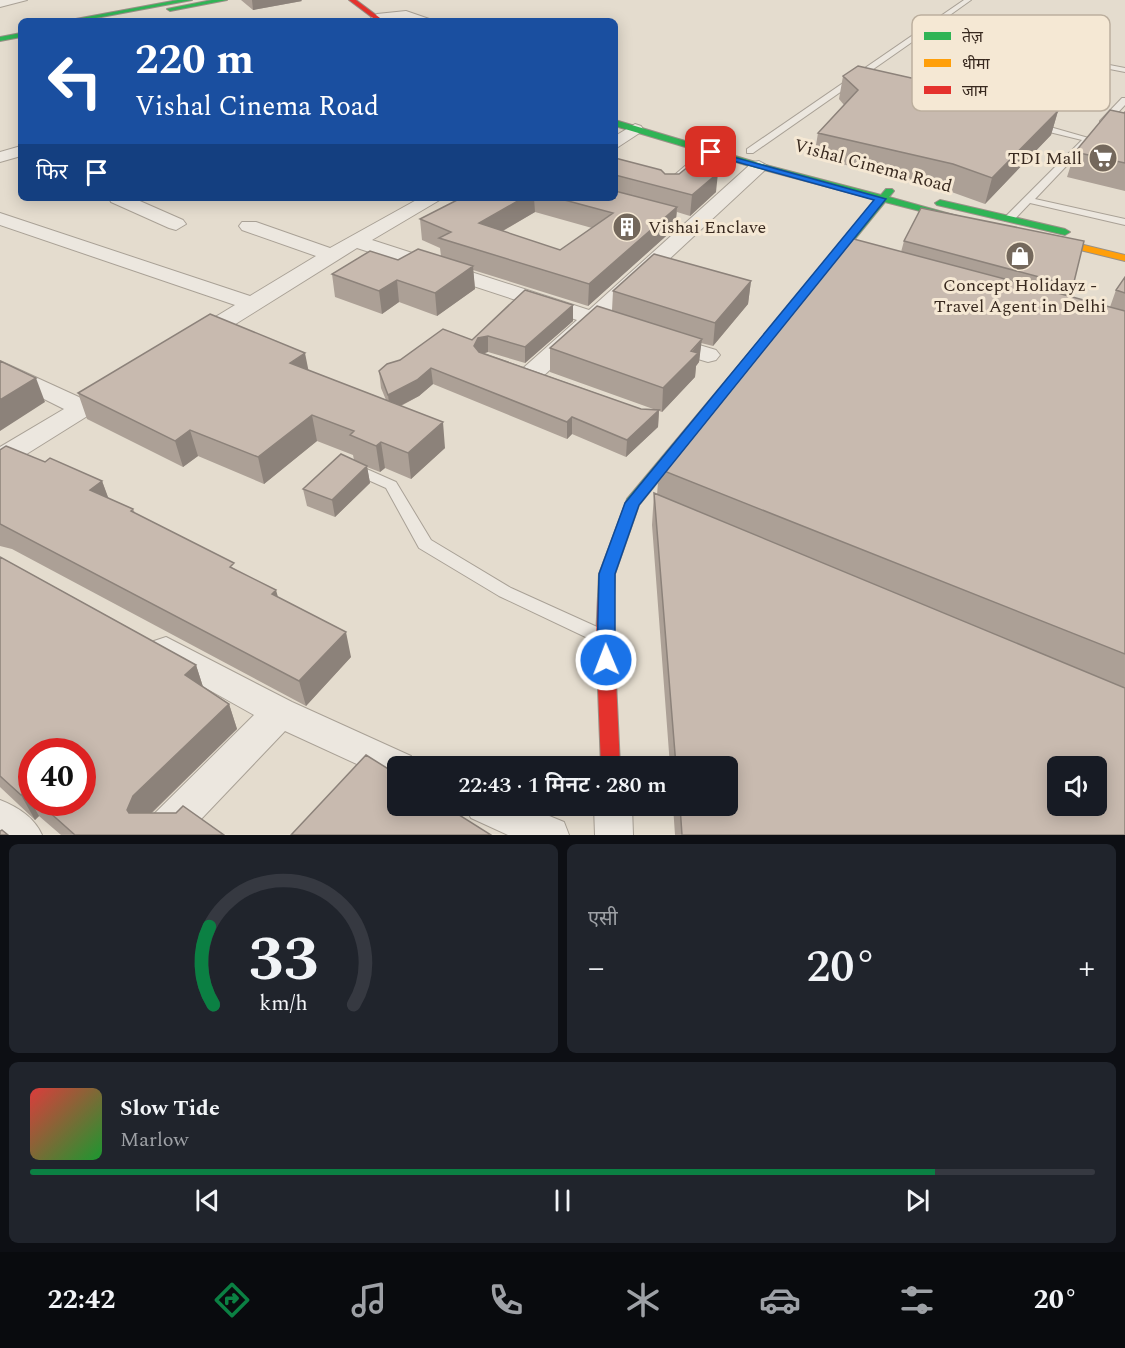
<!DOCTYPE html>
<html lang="hi">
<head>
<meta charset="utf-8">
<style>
	body { margin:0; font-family:Spectral,"Noto Sans Devanagari",serif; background:#20242c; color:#f1f3f6; height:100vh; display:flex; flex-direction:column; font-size:22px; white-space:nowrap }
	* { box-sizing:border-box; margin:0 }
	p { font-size:20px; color:#9ea1a6 }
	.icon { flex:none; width:33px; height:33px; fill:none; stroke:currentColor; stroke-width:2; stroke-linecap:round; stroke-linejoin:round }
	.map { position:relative; height:835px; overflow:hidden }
	.details { display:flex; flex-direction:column; gap:9px; padding:9px; background:#0d0f14; flex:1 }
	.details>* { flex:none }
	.guide { position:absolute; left:18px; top:18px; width:600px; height:183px; border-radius:9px; box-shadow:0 3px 15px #0003; background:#1a4fa0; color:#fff; overflow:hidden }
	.controls { position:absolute; left:1047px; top:756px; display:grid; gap:12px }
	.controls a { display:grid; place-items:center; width:60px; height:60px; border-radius:9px; background:#171b24; box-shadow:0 3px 15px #0003; font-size:30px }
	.speed { position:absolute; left:18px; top:738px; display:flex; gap:12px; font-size:30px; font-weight:700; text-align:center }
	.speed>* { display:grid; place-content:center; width:78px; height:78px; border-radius:50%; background:#171b24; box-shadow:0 3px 15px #0003; line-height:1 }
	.speed .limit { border:9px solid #d22; background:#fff; color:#111 }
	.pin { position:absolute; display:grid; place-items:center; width:51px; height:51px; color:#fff; margin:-26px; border-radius:12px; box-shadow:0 3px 9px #0006 }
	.me { position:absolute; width:66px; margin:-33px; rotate:359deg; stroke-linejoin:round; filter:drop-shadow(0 0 4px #0008) }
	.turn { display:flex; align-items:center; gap:21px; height:126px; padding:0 18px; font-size:27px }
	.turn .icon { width:78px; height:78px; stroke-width:2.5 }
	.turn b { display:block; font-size:42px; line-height:51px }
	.then { display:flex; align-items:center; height:57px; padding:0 18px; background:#0003; gap:12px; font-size:22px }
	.big { font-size:45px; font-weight:600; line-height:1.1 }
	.details .widget { flex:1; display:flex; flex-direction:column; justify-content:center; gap:9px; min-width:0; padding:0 21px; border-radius:9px; background:#20242c }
	.details .dial { align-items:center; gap:0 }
	.dial svg { height:156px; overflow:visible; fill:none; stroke:#363941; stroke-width:7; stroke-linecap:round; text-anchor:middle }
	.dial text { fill:#f1f3f6; stroke:none }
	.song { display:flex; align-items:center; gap:18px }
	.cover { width:72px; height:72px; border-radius:9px; background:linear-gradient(135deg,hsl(0 70% 55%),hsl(130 70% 35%)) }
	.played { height:6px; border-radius:3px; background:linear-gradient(90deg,#0b8043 85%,#363941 85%) }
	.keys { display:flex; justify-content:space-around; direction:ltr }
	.heat { display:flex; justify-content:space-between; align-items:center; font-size:33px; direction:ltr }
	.details .tiles { flex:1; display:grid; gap:9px; grid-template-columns:1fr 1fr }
	.widget:last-child { grid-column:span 2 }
	.trip { position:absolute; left:387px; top:756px; width:351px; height:60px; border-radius:9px; background:#171b24; box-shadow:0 3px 15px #0003; font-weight:600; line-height:60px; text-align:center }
	.tab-bar { display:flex; height:96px; justify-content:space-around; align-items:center; background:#090b0e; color:#9ea1a6 }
	.tab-bar .icon { width:42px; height:42px }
	.tab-bar .active { color:#0b8043 }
	.tab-bar b { font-size:27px; color:#f1f3f6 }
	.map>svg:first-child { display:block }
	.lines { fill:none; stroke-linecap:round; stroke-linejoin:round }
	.lane-casing { stroke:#a9a196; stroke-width:2 }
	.street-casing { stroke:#a9a196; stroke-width:2 }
	.fast-casing { stroke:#999187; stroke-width:2 }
	.slow-casing { stroke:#999187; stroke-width:2 }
	.jam-casing { stroke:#999187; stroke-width:2 }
	.lane { fill:#ece7df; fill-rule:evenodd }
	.street { fill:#ece7df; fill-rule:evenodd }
	.fast { fill:#30b455; fill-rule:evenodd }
	.slow { fill:#ff9f0a; fill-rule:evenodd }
	.jam { fill:#e5322d; fill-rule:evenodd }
	.wall { fill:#aca096; fill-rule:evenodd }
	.shaded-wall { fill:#8c827a }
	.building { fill:#c8baaf; stroke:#8c827a; stroke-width:1.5; fill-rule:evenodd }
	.route { fill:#1a73e8; stroke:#114b97; stroke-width:1.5 }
	.labels { text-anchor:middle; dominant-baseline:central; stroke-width:6; stroke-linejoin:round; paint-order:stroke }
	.far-poi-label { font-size:18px; fill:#38291f; stroke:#f5e8d4; text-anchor:end }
	.far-street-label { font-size:18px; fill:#38291f; stroke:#f5e8d4 }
	.key { fill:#f5e8d4; stroke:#bcaf9e; stroke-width:1.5 }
	.key-label { font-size:16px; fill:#38291f }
</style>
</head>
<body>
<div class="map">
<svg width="1125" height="835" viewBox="0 0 1125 835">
	<rect width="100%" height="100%" fill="#e4dcce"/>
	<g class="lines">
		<!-- lane casing -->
		<g class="lane-casing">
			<path id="lane" d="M964,0H971L929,30L1125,68V72L925,33L753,153H747V149Z
				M1122,98H1125V105L1106,125H1100V121Z
				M1036,123L1092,139L1035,199L1125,219V225L1030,203L1013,221H1005V217L1082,140L1033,128V124Z
				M353,463L396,482L431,540L511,588L606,631L609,636L606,641L600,643L594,641L499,596L419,548L386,488L348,471L346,468Z"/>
		</g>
		<!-- street casing -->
		<g class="street-casing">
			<path id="street" d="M0,0H27L0,7Z
				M406,11L435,21L406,19L374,21L371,18L377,14Z
				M635,124L641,126L643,129L641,132L615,149V136Z
				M21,146V156L0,162V152Z
				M712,147L720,152L718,156L676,192H664L661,188L664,184L706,148Z
				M759,161L768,166L765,170L608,316L625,321L628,326L625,331L617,333L596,327L539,380L530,382L521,380L518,375L521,370L577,320L357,248L205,343H189L186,338L189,333L235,305L0,225V213L250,296L316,256L242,230L239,226L242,222H256L330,248L420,198H443L372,240L589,310L753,162Z
				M109,198H133L183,220L186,224L176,230L169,228L111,202Z
				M669,336L716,350L720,355L716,360L708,362L661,348L657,343L661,338Z
				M0,361L81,398L112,383L121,385L124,390L121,395L9,465L0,468V447L64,409L0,377Z
				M166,637L292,702L411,756L416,766H398V783L285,731L186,835H141L146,822L254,715L154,659L150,650L154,641Z
				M0,800C18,807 34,817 42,835H0Z
				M465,806H525L564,822L569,835H508L471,818Z
				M594,806H632L633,835H595Z"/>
		</g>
		<!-- fast casing -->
		<g class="fast-casing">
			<path id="fast" d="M178,0H192L80,21H65Z
				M212,0H227L170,11L167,9Z
				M21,33V37L0,41V37Z
				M615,120L762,164L881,195L886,189H892L894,191L889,197L968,219L963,222L885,202L639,505L615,574L614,596L612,600L606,602L600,600L598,596L599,574L627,499L877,200L756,168L615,126Z
				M940,200L1065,229L1070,232L1065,235L937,205L935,203Z"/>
		</g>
		<!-- slow casing -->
		<g class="slow-casing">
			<path id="slow" d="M1039,234L1125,255V261L1035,239L1034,237Z"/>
		</g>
		<!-- jam casing -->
		<g class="jam-casing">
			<path id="jam" d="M349,0H356L384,21H377Z
				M606,590L612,592L614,596V638L620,766H601L596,638L598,596L600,592Z"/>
		</g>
		<!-- lane -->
		<use href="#lane" class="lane"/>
		<!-- street -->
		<use href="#street" class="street"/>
		<!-- fast -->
		<use href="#fast" class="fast"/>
		<!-- slow -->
		<use href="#slow" class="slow"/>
		<!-- jam -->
		<use href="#jam" class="jam"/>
	</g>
	<!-- wall -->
	<path class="wall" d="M241,0H301L302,1L253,10Z
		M843,76L1058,111L1051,135L985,204L946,190L814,157L818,133L844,105L839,99Z
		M1125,112V191L1067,177L1075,152Z
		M615,158L716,192L690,216L677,212L675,228L588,306L473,270L475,289L437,316L399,302L382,314L335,297L332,274L398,260L441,256L440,248L422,240L420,219L461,198H615ZM535,212L592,228L560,250L503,231Z
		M904,241L1073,286L1069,296L1110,307L1116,290L1125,277V835H675L673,806H728V766H670L652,525L654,493L657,495L659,469L901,252Z
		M751,281L748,304L713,346L701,343L699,362L696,366L695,377L662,412L659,411L658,427L626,457L572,434L567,439L433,384L419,396L401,406L445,448L411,479L385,468L380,472L367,467L370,483L335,517L307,506L303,489L354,460L353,455L317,441L264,484L198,456L183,467L87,419L78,393L308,370L386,400L381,388L379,371L472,340L525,290L573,321L525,363L488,352L484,353L641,409L656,410L550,372V348L612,310L613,291Z
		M0,450L102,481L108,498L133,509L135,513L235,569L278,597L351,657L306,706L12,549L0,546Z
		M0,557L196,665L203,687L229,704L237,729L152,813L224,835H61L39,816L35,820L0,787ZM32,752L82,802H32Z"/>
	<!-- shaded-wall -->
	<path class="shaded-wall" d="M252,0H301L302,1L253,10Z
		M1058,111L1051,135L985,204L992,178Z
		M718,173L716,192L690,216L692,195Z
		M523,198H534L535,212L480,244L479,223Z
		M677,207L675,228L588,306L589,284Z
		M473,266L475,289L437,316L435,293Z
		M397,280L399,302L382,314L379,291Z
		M751,281L748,304L713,346L715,323Z
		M573,305V321L525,363V347Z
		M488,336V352L479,355L474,346L478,338Z
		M702,339L699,362L696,366L695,377L662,412L663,388Z
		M305,353L310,378L290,363Z
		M431,368L433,384L419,396L390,411L388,395Z
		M36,378L45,402L0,431V400Z
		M659,410L658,427L626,457L627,440Z
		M312,415L317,441L264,484L258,457Z
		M572,417V434L567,439V422Z
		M443,422L445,448L411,479L408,453Z
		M190,430L198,456L183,467L175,441Z
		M381,442L385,468L380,472L376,446Z
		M367,466L370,483L335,517L332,500Z
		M102,481L111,505L90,490Z
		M276,590L283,615L272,594Z
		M346,632L351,657L306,706L299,681Z
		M196,665L204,690L185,675Z
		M229,704L237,729L144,820L139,834L127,810L133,796Z
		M25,791L39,816L35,820L21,795Z"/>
	<!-- building -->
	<path class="building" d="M858,66L1058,111L992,178L953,164L818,133L858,90L843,76Z
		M1110,110L1124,113L1125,112V163L1075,152Z
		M615,158L661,170L665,174H679L689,166L718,173L692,195L615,175Z
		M615,191L677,207L589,284L439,238L451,232L420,219L461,198H523L479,223L560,250L613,213L557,198H615Z
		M921,208L1084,241L1073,286L904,241Z
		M850,238L1125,311V654L659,469Z
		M418,249L473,266L435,293L397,280L379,291L332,274L370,251L398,260Z
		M654,254L751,281L715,323L613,291Z
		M1125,277V293L1116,290Z
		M525,290L573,305L525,347L488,336L478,338L474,346L479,352L641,409L659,410L627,440L572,417L567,422L431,368L417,380L388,395L379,371L387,364L400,360L443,329L472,340Z
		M597,306L702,339L691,351L698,353L663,388L550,348Z
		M210,314L305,353L290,363L443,422L408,453L381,442L376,446L350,435L354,431L312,415L258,457L190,430L175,441L78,393Z
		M0,361L36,378L0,400Z
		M6,446L45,462L50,458L102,481L90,490L133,509L131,511L234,563L230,567L276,590L272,594L346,632L299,681L0,524V450Z
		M341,454L367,466L332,500L303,489Z
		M654,493L1125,688V835H682L680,806H728V766H676ZM1058,766H1096V806H1058Z
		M0,557L196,665L185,675L229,704L133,796L127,810L129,813H176L183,806L224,835H75L38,802H82V752H32V797L25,791L21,795L0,776Z
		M366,755L398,775V806H445L491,835H291Z
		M2,830L8,835H0V831Z"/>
	<!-- route -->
	<path class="route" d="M708,150L886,199L639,505L615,574V660L612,665H599L597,660L599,574L625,503L874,200L708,154Z"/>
	<!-- icons -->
	<defs>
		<g id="supermarket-disc" transform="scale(1.5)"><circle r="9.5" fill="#74685c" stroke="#f5e8d4"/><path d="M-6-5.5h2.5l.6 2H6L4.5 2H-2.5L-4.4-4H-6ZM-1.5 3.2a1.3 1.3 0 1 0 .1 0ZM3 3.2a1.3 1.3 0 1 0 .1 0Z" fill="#fff"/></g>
		<g id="building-disc" transform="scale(1.5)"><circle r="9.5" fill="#74685c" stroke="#f5e8d4"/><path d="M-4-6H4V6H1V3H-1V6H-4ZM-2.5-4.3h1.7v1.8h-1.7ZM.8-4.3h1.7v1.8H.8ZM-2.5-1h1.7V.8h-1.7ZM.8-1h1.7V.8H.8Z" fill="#fff"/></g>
		<g id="shop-disc" transform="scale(1.5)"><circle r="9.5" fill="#74685c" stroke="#f5e8d4"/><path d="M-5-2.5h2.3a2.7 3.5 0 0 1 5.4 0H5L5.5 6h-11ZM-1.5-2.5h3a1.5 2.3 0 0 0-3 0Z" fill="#fff"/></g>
	</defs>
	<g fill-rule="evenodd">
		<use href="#supermarket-disc" x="1103" y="158"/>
		<use href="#building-disc" x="627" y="227"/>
		<use href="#shop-disc" x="1020" y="256"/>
	</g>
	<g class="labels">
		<!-- far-poi labels -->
		<g class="far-poi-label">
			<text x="1082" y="158">TDI Mall</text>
			<text x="648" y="227" text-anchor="start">Vishai Enclave</text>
			<text x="1020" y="285" text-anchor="middle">Concept Holidayz -<tspan x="1020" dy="21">Travel Agent in Delhi</tspan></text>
		</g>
		<!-- far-street labels -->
		<g class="far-street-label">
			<text transform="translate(873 166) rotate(15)">Vishal Cinema Road</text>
		</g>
	</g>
	<!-- legend -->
	<rect x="912" y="15" width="198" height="96" rx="9" class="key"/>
	<rect x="924" y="32" width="27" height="8" fill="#30b455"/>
	<rect x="924" y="59" width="27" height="8" fill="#ff9f0a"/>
	<rect x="924" y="86" width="27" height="8" fill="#e5322d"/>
	<g class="key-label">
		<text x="962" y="42">तेज़</text>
		<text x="962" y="69">धीमा</text>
		<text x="962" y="96">जाम</text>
	</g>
</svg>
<div class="controls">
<a><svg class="icon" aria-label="sound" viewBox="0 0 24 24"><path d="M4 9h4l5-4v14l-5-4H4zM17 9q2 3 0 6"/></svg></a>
</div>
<div class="speed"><div class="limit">40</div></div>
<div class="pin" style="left:711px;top:152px;background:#d93025"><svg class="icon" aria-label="arrive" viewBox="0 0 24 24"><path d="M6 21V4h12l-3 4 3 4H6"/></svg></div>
<svg class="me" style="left:606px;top:660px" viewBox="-20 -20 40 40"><circle r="17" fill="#1a73e8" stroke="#fff" stroke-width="3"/><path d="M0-11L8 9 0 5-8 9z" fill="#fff"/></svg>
<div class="trip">22:43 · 1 मिनट · 280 m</div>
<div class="guide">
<div class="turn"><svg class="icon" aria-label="left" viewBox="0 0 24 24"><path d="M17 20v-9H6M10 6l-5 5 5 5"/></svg><div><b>220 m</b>Vishal Cinema Road</div></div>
<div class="then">फिर<svg class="icon" aria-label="arrive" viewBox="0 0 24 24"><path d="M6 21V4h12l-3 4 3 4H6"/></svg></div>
</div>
</div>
<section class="details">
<div class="tiles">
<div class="widget dial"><svg viewBox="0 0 100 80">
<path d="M14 69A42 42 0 1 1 86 69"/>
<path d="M14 69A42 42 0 0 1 12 29" stroke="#0b8043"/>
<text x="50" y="56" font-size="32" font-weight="700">33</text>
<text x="50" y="72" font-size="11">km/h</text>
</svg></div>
<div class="widget"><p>एसी</p>
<div class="heat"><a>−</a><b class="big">20°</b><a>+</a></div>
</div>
<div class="widget">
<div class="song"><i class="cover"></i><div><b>Slow Tide</b><p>Marlow</p></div></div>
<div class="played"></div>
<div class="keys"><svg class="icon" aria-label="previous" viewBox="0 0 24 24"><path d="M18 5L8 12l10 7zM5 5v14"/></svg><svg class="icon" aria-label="pause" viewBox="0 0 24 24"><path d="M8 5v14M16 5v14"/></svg><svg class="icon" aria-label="next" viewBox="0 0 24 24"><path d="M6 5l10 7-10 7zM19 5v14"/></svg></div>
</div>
</div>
</section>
<nav class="tab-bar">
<b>22:42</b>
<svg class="icon active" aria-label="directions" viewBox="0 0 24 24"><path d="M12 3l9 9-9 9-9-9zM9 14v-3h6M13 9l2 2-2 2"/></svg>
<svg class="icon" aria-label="music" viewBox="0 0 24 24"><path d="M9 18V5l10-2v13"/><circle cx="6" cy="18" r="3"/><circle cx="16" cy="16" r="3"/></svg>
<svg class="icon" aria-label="phone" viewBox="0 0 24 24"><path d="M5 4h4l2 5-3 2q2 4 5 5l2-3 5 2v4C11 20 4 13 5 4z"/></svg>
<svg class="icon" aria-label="climate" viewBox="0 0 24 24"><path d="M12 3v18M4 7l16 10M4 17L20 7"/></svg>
<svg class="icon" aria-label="car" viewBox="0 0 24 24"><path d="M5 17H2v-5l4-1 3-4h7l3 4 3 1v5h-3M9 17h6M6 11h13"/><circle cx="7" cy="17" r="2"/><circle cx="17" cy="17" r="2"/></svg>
<svg class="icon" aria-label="filters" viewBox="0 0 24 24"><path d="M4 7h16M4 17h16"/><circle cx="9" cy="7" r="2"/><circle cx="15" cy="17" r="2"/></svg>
<b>20°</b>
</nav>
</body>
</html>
